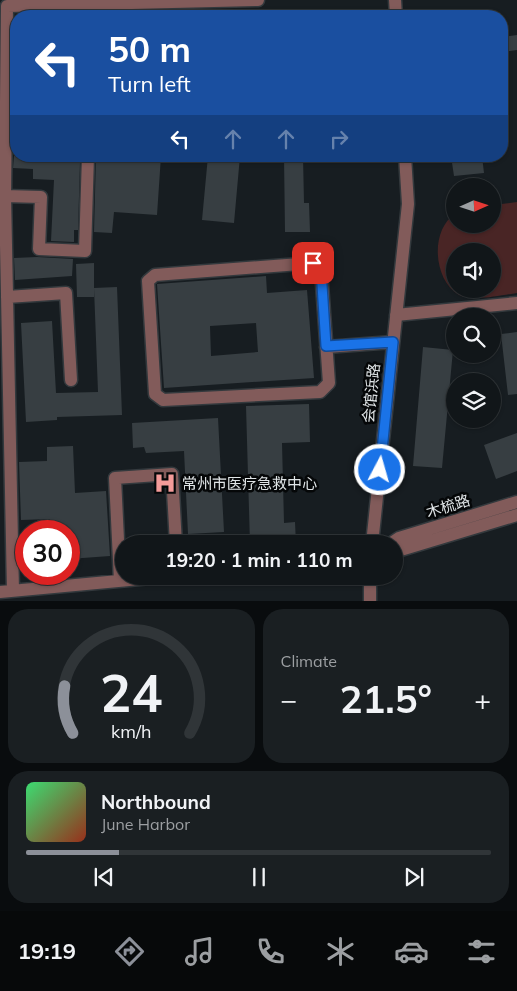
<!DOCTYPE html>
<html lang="en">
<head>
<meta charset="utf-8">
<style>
	body { margin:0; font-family:Mulish,"Noto Sans SC",sans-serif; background:#1a1f22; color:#f1f3f6; height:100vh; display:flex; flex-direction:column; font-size:19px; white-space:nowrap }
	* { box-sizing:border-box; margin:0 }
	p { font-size:16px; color:#9c9fa2 }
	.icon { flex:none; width:28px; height:28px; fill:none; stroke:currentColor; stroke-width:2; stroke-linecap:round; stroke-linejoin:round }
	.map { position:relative; height:601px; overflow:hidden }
	.details { display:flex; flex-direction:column; gap:8px; padding:8px; background:#090c0e; flex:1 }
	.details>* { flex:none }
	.guide { position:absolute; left:10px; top:10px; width:498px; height:152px; border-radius:20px; box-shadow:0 1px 4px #0004,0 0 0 1px #303538; background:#1a4fa0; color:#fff; overflow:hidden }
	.needle { width:32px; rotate:87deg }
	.buttons { position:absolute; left:446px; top:178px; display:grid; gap:10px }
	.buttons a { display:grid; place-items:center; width:55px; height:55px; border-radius:50%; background:#111619; box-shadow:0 1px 4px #0004,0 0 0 1px #303538; font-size:25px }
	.speed { position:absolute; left:15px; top:520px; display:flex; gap:10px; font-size:25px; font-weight:700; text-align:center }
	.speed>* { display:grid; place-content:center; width:65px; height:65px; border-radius:50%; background:#111619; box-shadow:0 1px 4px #0004,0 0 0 1px #303538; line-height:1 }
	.speed .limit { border:8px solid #d22; background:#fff; color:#111 }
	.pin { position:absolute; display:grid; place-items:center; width:42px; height:42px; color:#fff; margin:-21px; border-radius:10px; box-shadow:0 2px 8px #0006 }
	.me { position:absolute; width:55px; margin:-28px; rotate:6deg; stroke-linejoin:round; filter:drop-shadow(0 0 4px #0008) }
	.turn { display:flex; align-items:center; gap:18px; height:105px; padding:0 15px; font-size:22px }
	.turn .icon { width:65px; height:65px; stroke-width:2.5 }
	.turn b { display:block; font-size:35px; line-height:42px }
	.lanes { display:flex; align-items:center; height:48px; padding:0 15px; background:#0003; justify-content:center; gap:25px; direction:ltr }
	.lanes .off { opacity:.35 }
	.big { font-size:38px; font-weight:700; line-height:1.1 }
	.details .widget { flex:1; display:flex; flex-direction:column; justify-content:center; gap:8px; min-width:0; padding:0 18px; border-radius:20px; background:#1a1f22 }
	.details .dial { align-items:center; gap:0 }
	.dial svg { height:130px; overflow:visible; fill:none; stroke:#303538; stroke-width:7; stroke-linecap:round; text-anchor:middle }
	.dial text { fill:#f1f3f6; stroke:none }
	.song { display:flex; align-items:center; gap:15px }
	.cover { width:60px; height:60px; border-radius:8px; background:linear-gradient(135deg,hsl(140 70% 55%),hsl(10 70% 35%)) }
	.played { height:5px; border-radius:2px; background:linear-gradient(90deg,#8c9099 20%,#303538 20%) }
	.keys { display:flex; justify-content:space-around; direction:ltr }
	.heat { display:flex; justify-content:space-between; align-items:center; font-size:28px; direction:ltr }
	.details .tiles { flex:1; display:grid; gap:8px; grid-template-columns:1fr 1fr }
	.widget:last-child { grid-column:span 2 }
	.trip { position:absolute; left:115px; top:535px; width:288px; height:50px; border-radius:25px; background:#111619; box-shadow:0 1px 4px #0004,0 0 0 1px #303538; font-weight:700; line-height:50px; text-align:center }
	.tab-bar { display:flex; height:80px; justify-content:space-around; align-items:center; background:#07090a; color:#9c9fa2 }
	.tab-bar .icon { width:35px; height:35px }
	.tab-bar .on { color:#8c9099 }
	.tab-bar b { font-size:22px; color:#f1f3f6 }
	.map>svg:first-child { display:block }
	.green { fill:#492525; fill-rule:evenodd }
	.building { fill:#373e42; fill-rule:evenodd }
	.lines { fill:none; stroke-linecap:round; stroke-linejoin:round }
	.minor-casing { stroke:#33393d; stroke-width:15 }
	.minor { stroke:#825b5a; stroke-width:12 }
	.route-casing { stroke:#114b97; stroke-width:12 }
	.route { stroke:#1a73e8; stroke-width:9 }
	.labels { text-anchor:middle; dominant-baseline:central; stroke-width:5; stroke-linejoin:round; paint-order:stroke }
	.street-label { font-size:15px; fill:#e0e5e7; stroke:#050708 }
	.poi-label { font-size:15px; fill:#e0e5e7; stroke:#050708; text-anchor:start }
</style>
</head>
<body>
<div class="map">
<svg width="517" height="601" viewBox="0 0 517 601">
	<rect width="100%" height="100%" fill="#171d21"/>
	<!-- green -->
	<path class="green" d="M517,202V293C502,295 473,302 459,295C433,280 430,230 455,214V224H492L493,205ZM455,251H492V289H455Z"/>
	<!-- building -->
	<path class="building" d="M517,35V50L501,52V37Z
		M14,156H70L69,162H80L78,230H74V242L51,241L54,180L33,179V169L13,168Z
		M96,156H161L157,215L114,212L112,233L94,232Z
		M208,156H240L234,223L202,220Z
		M284,156H303L304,203H309L310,232H285Z
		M451,156H482L484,173L454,176Z
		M37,257L73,259L72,276L15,280L14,258Z
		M94,263V297H77L76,264Z
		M266,276L267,293L307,290L314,378L164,388L157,284ZM256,323L258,352L211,356L210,326Z
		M117,287L122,415L57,417V420L26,422L21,323L52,321L56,393L98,392L94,288Z
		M517,332V394L508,395L501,334Z
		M423,347L453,350L442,468L413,466Z
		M309,404L310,442L282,443L284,523L295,522L296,544H250L246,406Z
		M218,418L224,532L188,534L184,451L146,453L144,447L133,448L132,423Z
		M517,433V471L496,479L484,445Z
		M73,446L75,493L106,491L110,556L69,559V531H50V519L21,520L19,462L47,461V447Z"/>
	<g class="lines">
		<!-- minor casing -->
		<g class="minor-casing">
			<path id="minor" d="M395,0L396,16
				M5,196L41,197L39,249L85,251L88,156
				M313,263L321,270L329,383L320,392L163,400L155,394L148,281L155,275Z
				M7,297L66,293L71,380
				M396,315L517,303
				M326,347L393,342
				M41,527V531
				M372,544L408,204L405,156
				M390,544L399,538L517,502
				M394,552L517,515
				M43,574V588
				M120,581L115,478L172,474L176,544
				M13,591L5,196L7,6L258,0
				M0,592L172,576
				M370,601V576"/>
		</g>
		<!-- minor -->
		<use href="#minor" class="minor"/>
	</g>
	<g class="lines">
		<!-- route casing -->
		<g class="route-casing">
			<path id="route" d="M313,263L321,270L326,346L393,342L380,470"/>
		</g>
		<!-- route -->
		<use href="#route" class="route"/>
	</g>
	<!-- icons -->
	<defs>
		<g id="hospital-bare" transform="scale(1.725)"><path d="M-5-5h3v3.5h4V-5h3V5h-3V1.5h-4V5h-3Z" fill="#f59b99" stroke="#050708" stroke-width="2.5" paint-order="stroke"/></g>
	</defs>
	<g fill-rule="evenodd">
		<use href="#hospital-bare" x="165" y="483"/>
	</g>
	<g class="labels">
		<!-- street labels -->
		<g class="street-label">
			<text transform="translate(371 393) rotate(-84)">会馆浜路</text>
			<text transform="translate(448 506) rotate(-17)">木梳路</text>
		</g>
		<!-- poi labels -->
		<g class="poi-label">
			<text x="182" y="483">常州市医疗急救中心</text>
		</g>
	</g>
</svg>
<div class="buttons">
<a><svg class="needle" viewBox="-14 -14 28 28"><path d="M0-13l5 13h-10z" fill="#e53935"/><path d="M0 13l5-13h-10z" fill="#9c9fa2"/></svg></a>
<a><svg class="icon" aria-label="sound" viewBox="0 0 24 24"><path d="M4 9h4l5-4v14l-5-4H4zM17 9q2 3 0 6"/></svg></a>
<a><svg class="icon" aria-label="search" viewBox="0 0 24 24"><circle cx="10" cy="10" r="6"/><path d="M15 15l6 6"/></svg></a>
<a><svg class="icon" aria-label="layers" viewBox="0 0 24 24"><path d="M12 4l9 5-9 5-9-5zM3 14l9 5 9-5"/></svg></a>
</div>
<div class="speed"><div class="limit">30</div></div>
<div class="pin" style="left:313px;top:263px;background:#d93025"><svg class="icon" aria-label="arrive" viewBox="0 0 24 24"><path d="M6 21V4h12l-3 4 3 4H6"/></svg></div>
<svg class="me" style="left:380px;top:470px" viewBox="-20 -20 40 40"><circle r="17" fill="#1a73e8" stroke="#fff" stroke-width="3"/><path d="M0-11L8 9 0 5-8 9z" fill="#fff"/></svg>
<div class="trip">19:20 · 1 min · 110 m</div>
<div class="guide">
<div class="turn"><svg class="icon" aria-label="left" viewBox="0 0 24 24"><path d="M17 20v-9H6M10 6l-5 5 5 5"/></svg><div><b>50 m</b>Turn left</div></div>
<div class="lanes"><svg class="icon" aria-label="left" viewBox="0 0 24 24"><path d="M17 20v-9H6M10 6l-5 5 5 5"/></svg><svg class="icon off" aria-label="ahead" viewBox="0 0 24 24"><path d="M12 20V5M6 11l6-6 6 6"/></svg><svg class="icon off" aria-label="ahead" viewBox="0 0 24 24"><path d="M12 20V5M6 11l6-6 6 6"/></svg><svg class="icon off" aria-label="right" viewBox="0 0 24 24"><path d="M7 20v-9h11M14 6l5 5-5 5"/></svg></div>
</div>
</div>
<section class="details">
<div class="tiles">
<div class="widget dial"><svg viewBox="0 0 100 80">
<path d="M14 69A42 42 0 1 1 86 69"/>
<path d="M14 69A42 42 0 0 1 9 40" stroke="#8c9099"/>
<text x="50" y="56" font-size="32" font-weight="700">24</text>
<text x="50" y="72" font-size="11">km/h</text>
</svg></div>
<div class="widget"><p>Climate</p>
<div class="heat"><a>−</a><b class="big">21.5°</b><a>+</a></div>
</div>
<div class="widget">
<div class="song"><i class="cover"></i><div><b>Northbound</b><p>June Harbor</p></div></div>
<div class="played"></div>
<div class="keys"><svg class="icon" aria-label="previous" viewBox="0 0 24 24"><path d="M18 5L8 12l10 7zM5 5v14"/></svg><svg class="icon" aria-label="pause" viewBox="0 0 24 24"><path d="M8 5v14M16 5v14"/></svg><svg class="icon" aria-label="next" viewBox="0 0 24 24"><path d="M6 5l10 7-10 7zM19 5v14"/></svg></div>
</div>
</div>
</section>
<nav class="tab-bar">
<b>19:19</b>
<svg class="icon on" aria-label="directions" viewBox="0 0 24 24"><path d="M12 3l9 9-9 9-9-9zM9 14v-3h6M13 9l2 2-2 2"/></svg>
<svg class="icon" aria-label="music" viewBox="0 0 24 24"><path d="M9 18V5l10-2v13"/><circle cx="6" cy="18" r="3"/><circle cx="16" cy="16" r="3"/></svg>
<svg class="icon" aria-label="phone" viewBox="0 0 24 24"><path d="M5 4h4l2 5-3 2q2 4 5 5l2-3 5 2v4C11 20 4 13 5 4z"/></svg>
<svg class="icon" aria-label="climate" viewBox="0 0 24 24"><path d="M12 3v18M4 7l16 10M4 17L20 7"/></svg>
<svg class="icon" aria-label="car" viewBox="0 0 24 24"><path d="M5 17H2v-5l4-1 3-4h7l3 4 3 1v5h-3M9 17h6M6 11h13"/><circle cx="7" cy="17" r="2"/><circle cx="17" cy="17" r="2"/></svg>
<svg class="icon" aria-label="filters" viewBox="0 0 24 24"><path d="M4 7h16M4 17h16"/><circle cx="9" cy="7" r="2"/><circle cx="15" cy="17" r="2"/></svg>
</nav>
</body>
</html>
